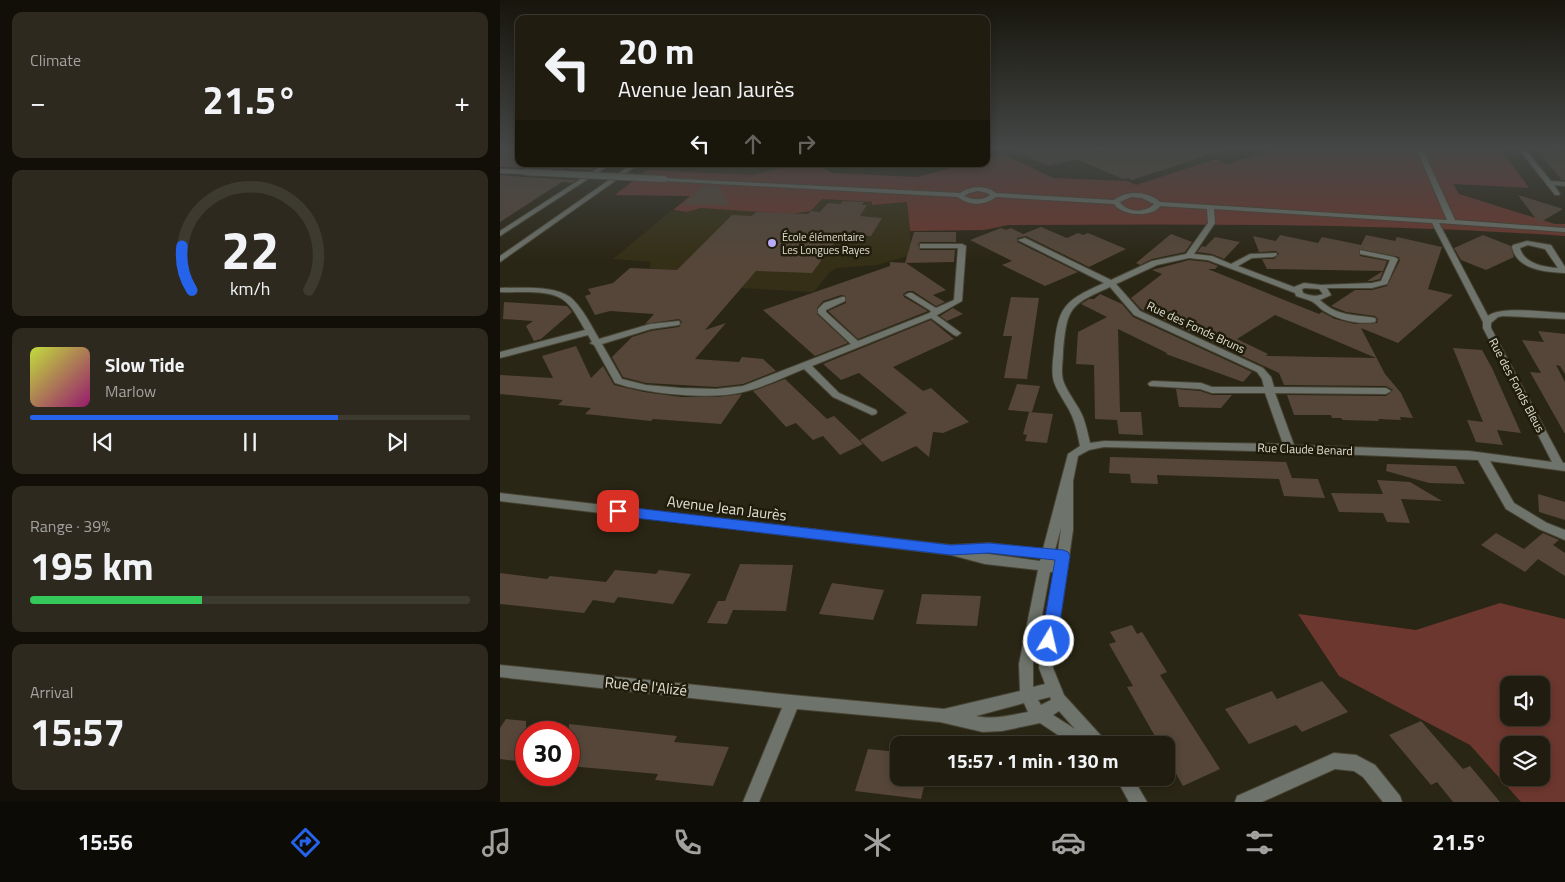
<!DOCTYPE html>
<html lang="en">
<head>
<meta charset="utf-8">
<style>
	body { margin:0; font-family:"Titillium Web",sans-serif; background:#2d291e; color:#f1f3f6; height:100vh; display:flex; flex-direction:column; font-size:19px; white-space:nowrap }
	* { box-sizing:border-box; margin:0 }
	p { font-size:16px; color:#a2a19f }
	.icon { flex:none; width:28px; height:28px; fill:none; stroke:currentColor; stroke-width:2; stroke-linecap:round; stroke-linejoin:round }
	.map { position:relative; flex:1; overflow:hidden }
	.sheet { display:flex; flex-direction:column; gap:12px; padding:12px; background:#120f09; width:500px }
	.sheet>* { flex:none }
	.top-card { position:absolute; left:15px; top:15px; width:475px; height:152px; border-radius:10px; box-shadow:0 2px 8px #0003,0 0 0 1px #3d3a30; background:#201c10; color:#f1f3f6; overflow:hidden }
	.tools { position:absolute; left:1000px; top:676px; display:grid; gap:10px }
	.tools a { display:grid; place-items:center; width:50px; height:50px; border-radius:10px; background:#201c10; box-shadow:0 2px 8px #0003,0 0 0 1px #3d3a30; font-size:25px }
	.speed { position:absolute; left:15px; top:721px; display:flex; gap:10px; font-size:25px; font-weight:700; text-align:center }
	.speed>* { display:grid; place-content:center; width:65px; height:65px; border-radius:50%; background:#201c10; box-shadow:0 2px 8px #0003,0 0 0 1px #3d3a30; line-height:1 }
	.speed .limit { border:8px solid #d22; background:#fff; color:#111 }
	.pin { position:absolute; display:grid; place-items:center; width:42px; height:42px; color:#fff; margin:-21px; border-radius:10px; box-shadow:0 2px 8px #0006 }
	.me { position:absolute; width:55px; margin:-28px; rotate:9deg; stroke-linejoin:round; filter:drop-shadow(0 0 4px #0008) }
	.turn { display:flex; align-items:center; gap:18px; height:105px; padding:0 20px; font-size:22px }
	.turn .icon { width:65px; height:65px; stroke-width:2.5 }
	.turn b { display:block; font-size:35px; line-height:42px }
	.lanes { display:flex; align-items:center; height:48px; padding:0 20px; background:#0003; justify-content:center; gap:25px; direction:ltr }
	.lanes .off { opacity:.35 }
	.big { font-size:38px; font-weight:700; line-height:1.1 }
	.sheet .widget { flex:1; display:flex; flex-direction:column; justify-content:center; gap:8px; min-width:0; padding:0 18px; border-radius:10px; background:#2d291e }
	.sheet .dial { align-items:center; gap:0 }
	.dial svg { height:130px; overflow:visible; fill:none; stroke:#3d3a30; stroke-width:7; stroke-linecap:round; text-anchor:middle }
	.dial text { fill:#f1f3f6; stroke:none }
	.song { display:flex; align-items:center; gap:15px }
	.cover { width:60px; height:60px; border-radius:8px; background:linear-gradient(135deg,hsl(70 70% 55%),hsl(320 70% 35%)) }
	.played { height:5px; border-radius:2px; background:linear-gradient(90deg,#2563eb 70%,#3d3a30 70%) }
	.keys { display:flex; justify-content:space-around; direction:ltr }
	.heat { display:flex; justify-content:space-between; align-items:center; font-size:28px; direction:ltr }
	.charge { height:8px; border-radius:4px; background:linear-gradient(90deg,#34c759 39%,#3d3a30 0) }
	.trip { position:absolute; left:390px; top:736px; width:285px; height:50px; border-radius:10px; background:#201c10; box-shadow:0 2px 8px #0003,0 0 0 1px #3d3a30; font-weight:700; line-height:50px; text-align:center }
	.tab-bar { display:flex; height:80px; justify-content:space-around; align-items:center; background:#0d0b06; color:#a2a19f }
	.tab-bar .icon { width:35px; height:35px }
	.tab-bar .current { color:#2563eb }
	.tab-bar b { font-size:22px; color:#f1f3f6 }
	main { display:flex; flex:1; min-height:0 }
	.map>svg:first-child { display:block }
	.built { fill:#342f16 }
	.green { fill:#6c372e; fill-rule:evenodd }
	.building { fill:#554639; fill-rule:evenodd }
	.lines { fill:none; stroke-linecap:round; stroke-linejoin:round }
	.lane-casing { stroke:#474333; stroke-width:2 }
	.street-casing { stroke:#474333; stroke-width:2 }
	.lane { fill:#6e736b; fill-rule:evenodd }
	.street { fill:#6e736b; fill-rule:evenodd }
	.street-bridge-casing { stroke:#474333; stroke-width:8; stroke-linecap:butt }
	.street-bridge { stroke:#6e736b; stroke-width:6 }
	.route { fill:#2563eb; stroke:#184099 }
	.poi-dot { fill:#b6abf8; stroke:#201c0b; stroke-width:2 }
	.labels { text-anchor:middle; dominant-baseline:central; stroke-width:5; stroke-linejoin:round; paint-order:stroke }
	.far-poi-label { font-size:11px; fill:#e0ded3; stroke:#201c0b; text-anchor:start }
	.street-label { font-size:12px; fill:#e0ded3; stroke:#201c0b }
	.near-street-label { font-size:15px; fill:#e0ded3; stroke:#201c0b }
</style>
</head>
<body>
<main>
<section class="sheet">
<div class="widget"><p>Climate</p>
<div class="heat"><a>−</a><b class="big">21.5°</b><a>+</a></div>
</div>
<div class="widget dial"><svg viewBox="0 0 100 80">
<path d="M14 69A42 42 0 1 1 86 69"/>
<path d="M14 69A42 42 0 0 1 8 42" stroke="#2563eb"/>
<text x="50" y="56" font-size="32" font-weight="700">22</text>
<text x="50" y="72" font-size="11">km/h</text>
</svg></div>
<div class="widget">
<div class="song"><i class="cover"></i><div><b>Slow Tide</b><p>Marlow</p></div></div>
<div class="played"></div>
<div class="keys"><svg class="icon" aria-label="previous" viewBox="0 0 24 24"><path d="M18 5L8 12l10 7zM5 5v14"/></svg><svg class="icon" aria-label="pause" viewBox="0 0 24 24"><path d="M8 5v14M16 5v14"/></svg><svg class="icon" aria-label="next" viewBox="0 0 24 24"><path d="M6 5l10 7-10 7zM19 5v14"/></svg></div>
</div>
<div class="widget"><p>Range · 39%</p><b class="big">195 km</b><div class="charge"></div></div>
<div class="widget"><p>Arrival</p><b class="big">15:57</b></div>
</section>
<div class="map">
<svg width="1065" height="802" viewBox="0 0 1065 802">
	<rect width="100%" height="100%" fill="#2a2615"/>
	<!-- built -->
	<path class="built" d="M156,164H299L251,175L147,170Z
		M322,199L373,202V205L407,202L412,255L377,265L337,268L330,272L314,292L146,283L151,262L113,259L171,211L187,212L201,208L291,213L312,211Z"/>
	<!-- green -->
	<path class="green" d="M778,148H1000L1029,188L953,184L959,194L1055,224H1065V236C880,223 693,224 508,225L484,230L410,231L407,202L372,205V202L322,199L311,211L291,214L201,208L187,212L173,210L190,196L115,195L147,170L251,175L299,164H317L332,173L417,177L467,164H486V159L503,154L553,178L627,181L636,185L716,159L728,164Z
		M1000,603L1065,619V802H1021L970,745L839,676L798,614L916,630ZM1009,685H1041V718H1009ZM1009,745H1041V778H1009Z"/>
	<!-- building -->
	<path class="building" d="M0,148H19V164H59L64,169L0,167Z
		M509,148H596L597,152L601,153L606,149L615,148H720L721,151L632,180L628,178L623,179L576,159L587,156L549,166Z
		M1036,150L1065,152V180H1062Z
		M77,164H100L91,170L68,169Z
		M0,175L25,177L76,180L72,183L62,182L0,222Z
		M204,185L219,186L229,205H182Z
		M1018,195L1063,209L1039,223Z
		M343,201L364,202L362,205H367L360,216L382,218L371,236L340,235L312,273L256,271L205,330L226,323L195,359L239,362L242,357L263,359L276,371L243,384L216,387L146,383L123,377L112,357L132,337L151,331L179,327L182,322L179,319L145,324L154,314L110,311L95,315L85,296L91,294L88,289L113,283L130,268L177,270L232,215L252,216L256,212L308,214L311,211L320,212L328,203L340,204Z
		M541,227L567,238L578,233L583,235L588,233L626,249L589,267L526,236L517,238V242L578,272L545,286L502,265L512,261L470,240L501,228L506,230L511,228L523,234Z
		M414,232H456V242H420L418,244L420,250H455L454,262L405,263Z
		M671,234L692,242L685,252L652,259L640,265L636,263Z
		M780,235L818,243L822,237L861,245L866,235L895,241L897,237L942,247L928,289L953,295L898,343L861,328L885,374L901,393L913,418L900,417L901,420L878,419L879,421L843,420L841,418H832L831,415H794L787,395L886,396L893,390L886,386L784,385L779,373L641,309L631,298L662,274L652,270L689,260L708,262L718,266L715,269H708L819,314L822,312L835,319L855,324L877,323L878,319L875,316L846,312L831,306L855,290H872L887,286L900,260L899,257L859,249L860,256L887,261L880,279L872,281H867L883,271L767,269L762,259H774L779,254L776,251L759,252L753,236L776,241ZM775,315L876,358L766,356L768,354L737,339Z
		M983,235L1011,246L1014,257L986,270L961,260L954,248Z
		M715,237L740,242L724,259L712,254L697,252L702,246L705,247Z
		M390,262L406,263L446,290L433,295L445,302L436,306L413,291H408L403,294L404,297L428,311L358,339L328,311L346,303V296L341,295L323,301L317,308V314L348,343L315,356L263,310L390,266Z
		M600,294L622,304L633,317L752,372L743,382L666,354L667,353L618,329L620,412H641L643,435L619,434L617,420L595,419L594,365L576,364L578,332L607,317L581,304L589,299H594Z
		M511,297L539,298L527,379L504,378L512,336H503Z
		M4,302L67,306L72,312L41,339L34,341L26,326L33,321L3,319Z
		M453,308L463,314L447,321L440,316Z
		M431,320L454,339L393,367L423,391L431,388L469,422L443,433L433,432L429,457L416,446L382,462L360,440L407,413L359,373L341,380L323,364Z
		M1038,331L1065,334V374L1060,366L1056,365L1065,382V434L1030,372L1041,373L1022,340L1044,342Z
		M76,346L91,378L103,366L114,385L144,392L181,397H217L242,394L221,424L153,419L151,421L85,414L91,408L58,405L63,400L0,394V375L53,378L42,356Z
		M953,348L982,350L992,368L1021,433L997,430L1003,445L976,442L967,420L983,422Z
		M285,379L327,419L334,416L363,444L340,455L323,436L313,440L296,423L286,427L253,391Z
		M517,384L540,386L532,412L508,410Z
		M676,389L700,391L712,395H732L721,408L679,407Z
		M529,412L553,414L547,443L525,441L527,435L523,434Z
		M610,457L786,462L792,478L818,479L825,498L784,496L779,479L657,475L658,484L631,483L630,474L609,473Z
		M887,464L956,466L965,484L929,483L886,471Z
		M877,480L910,482L942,501L901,499L910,523L887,522L883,513L839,512L831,493L883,494Z
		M1038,494L1065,502V520L1039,512Z
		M996,533L1024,549L1043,533L1059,540L1053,545L1065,553V576L1038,559L1025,572L981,545Z
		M240,564L293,565L286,611L233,610L227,624L207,623L218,601H225Z
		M115,570L156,574L159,570L191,574L173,604L118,597L114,603L93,600L84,613L0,604V573L47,579L50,576L106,582Z
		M332,583L384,590L373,620L319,614Z
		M422,594L481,596L477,626L416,624Z
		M632,625L637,634L642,632L667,672L660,675L720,769L683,786L666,756V745H660L627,687L633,686L609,644L616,642L610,632Z
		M822,681L848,712L802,732L796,725L749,744L725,709L772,691L777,699Z
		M6,719L26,721V762L0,759V728Z
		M921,721L963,769L970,766L1000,802H953L937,782L931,785L889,735Z
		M69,724L177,736L174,742L229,747L213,786L155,780L158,774L69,766Z
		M368,749L399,752V778H426L421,799L355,791Z"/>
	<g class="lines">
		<!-- lane casing -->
		<g class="lane-casing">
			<path id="lane" d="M598,148H604V149L601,151Z
				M104,164H111L0,236V231Z
				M420,244H462L466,246L462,301L432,318L428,315L431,311L405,295L409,293H412L436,308L454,300L458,248H420Z
				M653,381L701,383L715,388L717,390L712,393L700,389L650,386L648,384L650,382Z"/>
		</g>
		<!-- street casing -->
		<g class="street-casing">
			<path id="street" d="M916,148H922L955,220L1065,228V232L939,223L988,316C1001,305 1047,313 1065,313V319L1003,316L998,317L991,323V328L1063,463H1065V471L990,461L1014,503L1047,523L1065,530V540L1039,529L1006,509L978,460L790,452L604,447L589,450L578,456L573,481V530L553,668L564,695L605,740L607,745H573L540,723L502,731L483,732L440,722L297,709L259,802H243L282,708L0,677V665L292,695L444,709L520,691L519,664L538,570L485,564L451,555L0,501V493L451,545L489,543L543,549L568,454L580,446C578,436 576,425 572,416C567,404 558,394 554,382C551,372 553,361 554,351C558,306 564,301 604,283L518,240L525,238L611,280L652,261L686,254L708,223L707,209L660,206C653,218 621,216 614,204L496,197C485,206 468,206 458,197L164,181L161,179L162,178L460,193C470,186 486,185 496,193L614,200C627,190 648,191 660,202L947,220ZM478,191L487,193L490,195C482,201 473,200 464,196L469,193ZM631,197L642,198L654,204C646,213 627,213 620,202ZM714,209L932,223L983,322V328L1052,462L969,451L794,445L775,393L886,394L891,391L886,388L774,387L771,377L763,368L640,311L616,284L657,265L689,258L708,260L795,293L796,296C801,298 807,299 811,301C816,303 820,309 824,311C838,320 859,325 875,322L876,320L875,318C853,314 838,317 820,300L831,295L827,288H872L887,284L898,259L894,257L860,250V254L890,260L881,281L872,283L821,285L804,283L794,287L738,266L752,258L773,257L777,255L776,253L750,254L731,264L712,256L694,254L715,223ZM610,287L634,315L757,372L762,379L764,387H712L707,390L712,393H765L783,444L604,441L590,443C588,434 586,425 583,417C578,405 569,395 564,383C560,373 563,362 563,352C567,308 569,305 610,287ZM805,288L819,289L823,294C816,297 810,296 803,293L802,289ZM561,528L558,551L555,550ZM481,553H489L541,558L540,561ZM550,572H554L539,668L545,684L533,687V664ZM550,697L551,700L541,705L538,700ZM524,703L528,712C511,715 493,720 476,716ZM559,711L575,729L553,715Z
				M1018,148H1024L1051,181L1065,182V186L1054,185L1060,194L1059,195H1055Z
				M132,164H139L0,262V256Z
				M0,169L25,170L28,172L25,174L0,173Z
				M1027,241L1051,245L1065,267V273C1045,272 1017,270 1012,247L1013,245ZM1028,245L1045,249L1058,268C1044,267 1024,264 1020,248Z
				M0,288C19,288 54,285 70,297C82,307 91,325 99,339L150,324L179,321L180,323L179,325L151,329L102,344L122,379L146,385L181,388L216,389L243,386L351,344L318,313V309L324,303L342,297H345V301L326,310V312L358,341L432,312L461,333L457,336L454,335L431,318L312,366L339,393L376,410L377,412L376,414L372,415L333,397L304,369C286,376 267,386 247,391C213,401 148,394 115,383L94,345L90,343L92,342L88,335L0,358V352L85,330C79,320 72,305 62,299C47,289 17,293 0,292Z
				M834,753L856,755L875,765L900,796L902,802H883L863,777L854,771L835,769L762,802H735L737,796Z
				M616,778H633L647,802H629Z"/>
		</g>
		<!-- lane -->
		<use href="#lane" class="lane"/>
		<!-- street -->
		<use href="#street" class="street"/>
		<!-- street-bridge casing -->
		<g class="street-bridge-casing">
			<path id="street-bridge" d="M25,172L164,179"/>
		</g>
		<!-- street-bridge -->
		<use href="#street-bridge" class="street-bridge"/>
	</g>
	<!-- sky -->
	<linearGradient id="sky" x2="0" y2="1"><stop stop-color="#17150c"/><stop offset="0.57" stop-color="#444746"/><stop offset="1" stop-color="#444746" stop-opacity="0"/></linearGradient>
	<rect width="1065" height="260" fill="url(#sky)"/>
	<!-- route -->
	<path class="route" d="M118,506L451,545L489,543L563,550L568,552L570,556L557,641L555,646L549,648L543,646L541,641L555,560L489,553L451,555L118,516L113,514L111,511L113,508Z"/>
	<!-- markers -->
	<circle class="poi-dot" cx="272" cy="243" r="5"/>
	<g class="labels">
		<!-- far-poi labels -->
		<g class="far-poi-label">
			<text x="282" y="237">École élémentaire<tspan x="282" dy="13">Les Longues Rayes</tspan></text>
		</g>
		<!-- street labels -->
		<g class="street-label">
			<text transform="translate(696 327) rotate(25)">Rue des Fonds Bruns</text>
			<text transform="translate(1017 385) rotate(62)">Rue des Fonds Bleus</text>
			<text transform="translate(805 449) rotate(2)">Rue Claude Benard</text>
		</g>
		<!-- near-street labels -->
		<g class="near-street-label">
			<text transform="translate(227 508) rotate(7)">Avenue Jean Jaurès</text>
			<text transform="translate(146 686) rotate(6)">Rue de l'Alizé</text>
		</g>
	</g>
</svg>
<div class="tools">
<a><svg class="icon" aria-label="sound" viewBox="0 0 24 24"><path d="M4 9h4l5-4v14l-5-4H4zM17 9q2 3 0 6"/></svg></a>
<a><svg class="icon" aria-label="layers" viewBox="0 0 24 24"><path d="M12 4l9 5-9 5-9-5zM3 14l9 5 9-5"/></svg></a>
</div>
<div class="speed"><div class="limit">30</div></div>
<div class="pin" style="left:118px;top:511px;background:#d93025"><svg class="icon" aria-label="arrive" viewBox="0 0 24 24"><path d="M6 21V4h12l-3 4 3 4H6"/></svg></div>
<svg class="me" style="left:549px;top:641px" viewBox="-20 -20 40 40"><circle r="17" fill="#2563eb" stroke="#fff" stroke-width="3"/><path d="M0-11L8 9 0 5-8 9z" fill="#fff"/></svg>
<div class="trip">15:57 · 1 min · 130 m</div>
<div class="top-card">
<div class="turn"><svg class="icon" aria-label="left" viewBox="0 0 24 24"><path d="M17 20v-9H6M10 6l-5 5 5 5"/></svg><div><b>20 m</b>Avenue Jean Jaurès</div></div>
<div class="lanes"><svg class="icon" aria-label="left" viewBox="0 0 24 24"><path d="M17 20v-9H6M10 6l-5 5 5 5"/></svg><svg class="icon off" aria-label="ahead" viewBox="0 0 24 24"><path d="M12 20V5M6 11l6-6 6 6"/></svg><svg class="icon off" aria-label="right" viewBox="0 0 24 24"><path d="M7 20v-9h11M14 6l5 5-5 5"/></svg></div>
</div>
</div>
</main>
<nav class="tab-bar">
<b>15:56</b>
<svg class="icon current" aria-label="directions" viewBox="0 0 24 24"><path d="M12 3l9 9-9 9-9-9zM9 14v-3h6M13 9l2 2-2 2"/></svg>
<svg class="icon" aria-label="music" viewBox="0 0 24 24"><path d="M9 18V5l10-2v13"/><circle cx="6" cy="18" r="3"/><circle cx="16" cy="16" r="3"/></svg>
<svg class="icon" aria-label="phone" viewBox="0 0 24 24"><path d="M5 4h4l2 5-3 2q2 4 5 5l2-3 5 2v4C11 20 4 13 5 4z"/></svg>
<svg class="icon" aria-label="climate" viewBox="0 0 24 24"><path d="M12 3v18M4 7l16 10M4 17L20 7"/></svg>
<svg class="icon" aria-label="car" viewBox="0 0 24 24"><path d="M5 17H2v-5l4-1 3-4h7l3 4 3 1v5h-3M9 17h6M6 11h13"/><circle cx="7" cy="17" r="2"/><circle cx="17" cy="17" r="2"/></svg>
<svg class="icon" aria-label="filters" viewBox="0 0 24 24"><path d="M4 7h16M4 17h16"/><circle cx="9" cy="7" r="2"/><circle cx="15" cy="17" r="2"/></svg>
<b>21.5°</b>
</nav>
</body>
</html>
